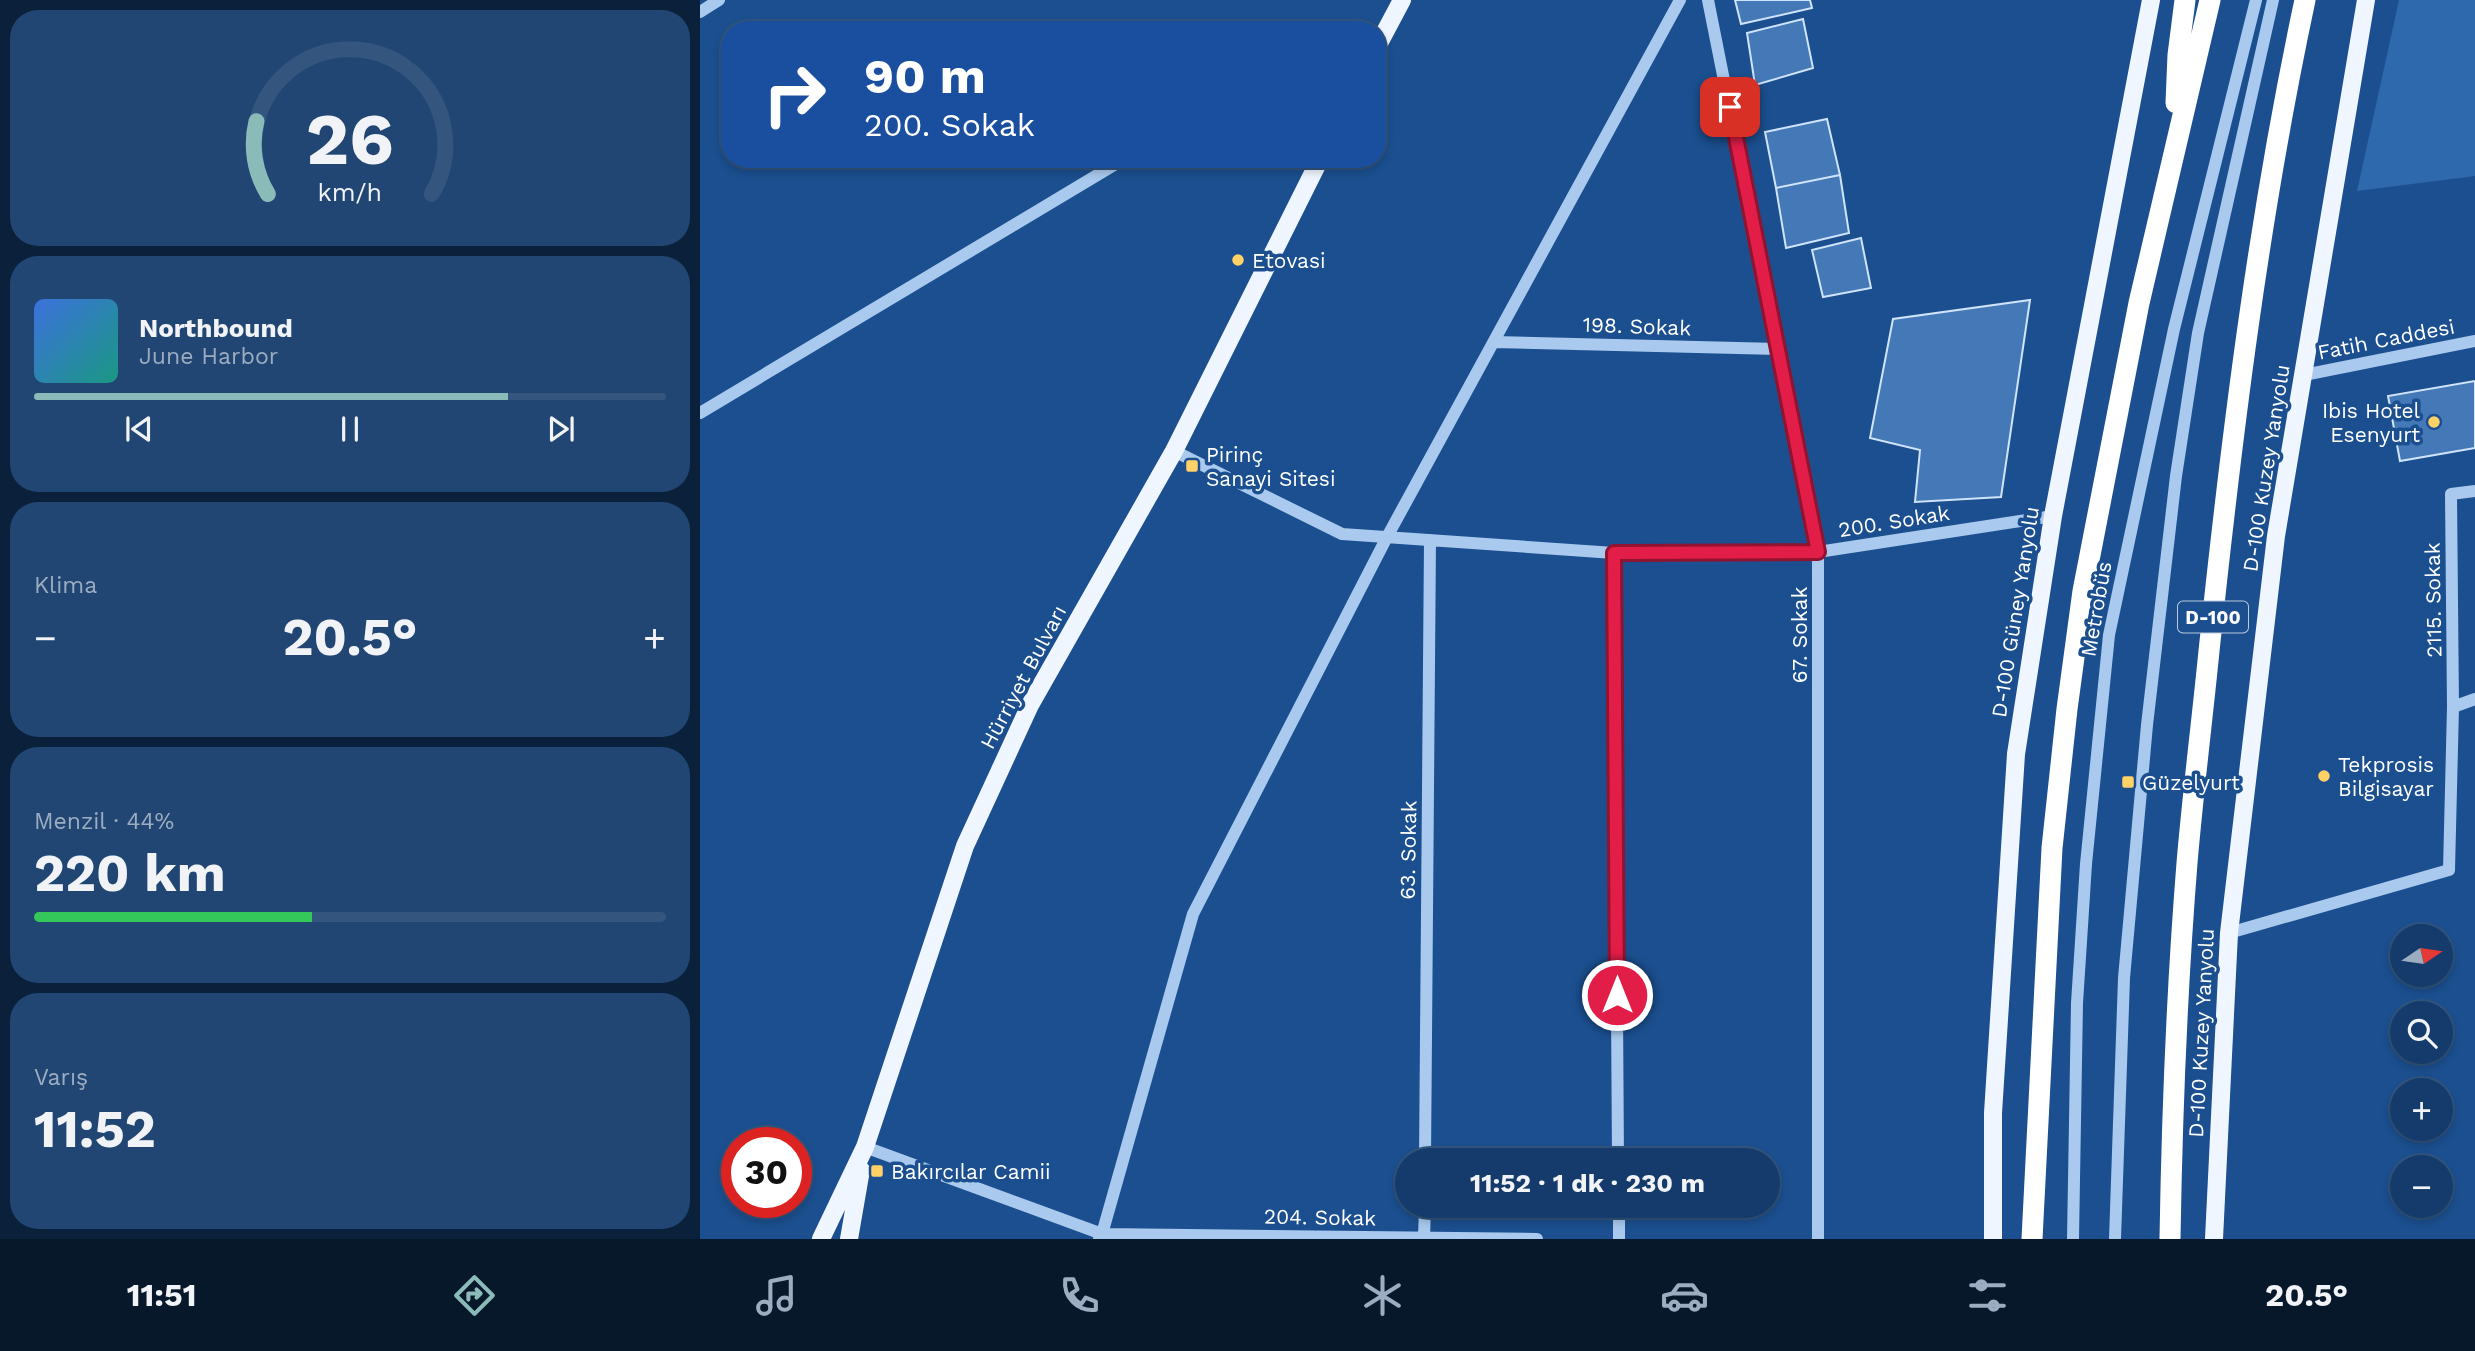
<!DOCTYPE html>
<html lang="tr">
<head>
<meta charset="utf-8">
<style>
	body { margin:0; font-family:"Work Sans",sans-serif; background:#214673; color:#f1f3f6; height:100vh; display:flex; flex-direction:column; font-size:26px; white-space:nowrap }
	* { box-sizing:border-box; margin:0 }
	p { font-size:23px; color:#9dadc1 }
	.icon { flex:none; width:38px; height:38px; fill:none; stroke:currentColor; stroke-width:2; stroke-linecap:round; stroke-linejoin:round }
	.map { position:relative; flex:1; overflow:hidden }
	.panel { display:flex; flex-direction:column; gap:10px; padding:10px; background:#0b203b; width:700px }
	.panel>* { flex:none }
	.top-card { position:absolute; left:21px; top:21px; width:665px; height:147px; border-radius:28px; box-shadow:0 4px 10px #0003,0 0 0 2px #33557e; background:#1a4fa0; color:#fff; overflow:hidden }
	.needle { width:46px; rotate:77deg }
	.buttons { position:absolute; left:1690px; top:924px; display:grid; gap:14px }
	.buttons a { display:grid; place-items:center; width:63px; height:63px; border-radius:50%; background:#143b6b; box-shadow:0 4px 10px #0003,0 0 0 2px #33557e; font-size:35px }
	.speed { position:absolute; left:21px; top:1127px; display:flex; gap:14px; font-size:35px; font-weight:700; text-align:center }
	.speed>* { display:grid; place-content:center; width:91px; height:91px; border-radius:50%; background:#143b6b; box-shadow:0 4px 10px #0003,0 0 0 2px #33557e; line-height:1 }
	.speed .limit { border:10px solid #d22; background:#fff; color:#111 }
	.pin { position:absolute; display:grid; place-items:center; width:60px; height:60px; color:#fff; margin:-30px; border-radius:14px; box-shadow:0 4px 10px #0006 }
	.me { position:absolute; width:77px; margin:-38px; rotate:0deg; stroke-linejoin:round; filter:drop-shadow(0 0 5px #0008) }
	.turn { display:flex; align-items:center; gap:24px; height:147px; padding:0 28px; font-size:32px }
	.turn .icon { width:91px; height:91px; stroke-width:2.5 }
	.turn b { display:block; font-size:49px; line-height:60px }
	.big { font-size:52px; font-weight:700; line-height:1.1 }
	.panel .card { flex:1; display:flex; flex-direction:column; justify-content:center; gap:10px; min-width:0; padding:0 24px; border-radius:28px; background:#214673 }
	.panel .dial { align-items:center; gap:0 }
	.dial svg { height:182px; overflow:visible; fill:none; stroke:#33557e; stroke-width:7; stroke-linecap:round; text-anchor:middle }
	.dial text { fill:#f1f3f6; stroke:none }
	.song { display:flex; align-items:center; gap:21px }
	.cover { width:84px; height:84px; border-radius:10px; background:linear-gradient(135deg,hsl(220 70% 55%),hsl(170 70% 35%)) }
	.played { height:7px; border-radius:4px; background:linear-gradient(90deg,#8bbbb9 75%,#33557e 75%) }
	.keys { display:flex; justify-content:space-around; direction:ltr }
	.heat { display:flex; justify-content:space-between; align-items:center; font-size:38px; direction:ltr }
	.charge { height:10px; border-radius:5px; background:linear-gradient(90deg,#34c759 44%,#33557e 0) }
	.trip { position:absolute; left:695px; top:1148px; width:385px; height:70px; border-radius:35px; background:#143b6b; box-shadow:0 4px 10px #0003,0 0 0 2px #33557e; font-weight:700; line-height:70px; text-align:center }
	.tabs { display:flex; height:112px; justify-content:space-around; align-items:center; background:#08182b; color:#9dadc1 }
	.tabs .icon { width:49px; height:49px }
	.tabs .active { color:#8bbbb9 }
	.tabs b { font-size:32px; color:#f1f3f6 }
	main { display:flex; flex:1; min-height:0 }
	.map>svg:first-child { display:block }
	.green { fill:#2e69ad }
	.building { fill:#4478b7; stroke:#cfe3fa; stroke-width:2 }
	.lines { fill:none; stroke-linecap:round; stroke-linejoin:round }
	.minor { stroke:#a9c9ee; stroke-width:12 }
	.major { stroke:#f0f6ff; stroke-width:18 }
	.highway { stroke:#fff; stroke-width:21 }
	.route-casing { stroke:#92132f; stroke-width:18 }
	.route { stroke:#e11d48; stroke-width:12 }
	.poi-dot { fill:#ffd166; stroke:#1b4f8f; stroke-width:2.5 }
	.labels { text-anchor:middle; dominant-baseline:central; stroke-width:7; stroke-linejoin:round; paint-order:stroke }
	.shield { fill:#1b4f8f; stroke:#bbcadd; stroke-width:2 }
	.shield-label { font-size:19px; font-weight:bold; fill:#fff }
	.poi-label { font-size:21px; fill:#fff; stroke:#1b4f8f; text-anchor:start }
	.street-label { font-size:21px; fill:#fff; stroke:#1b4f8f }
</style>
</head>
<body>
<main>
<section class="panel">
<div class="card dial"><svg viewBox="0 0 100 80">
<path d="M14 69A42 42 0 1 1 86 69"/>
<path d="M14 69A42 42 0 0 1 9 37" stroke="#8bbbb9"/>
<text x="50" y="56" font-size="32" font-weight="700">26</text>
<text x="50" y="72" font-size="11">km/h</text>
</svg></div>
<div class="card">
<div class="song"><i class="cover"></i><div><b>Northbound</b><p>June Harbor</p></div></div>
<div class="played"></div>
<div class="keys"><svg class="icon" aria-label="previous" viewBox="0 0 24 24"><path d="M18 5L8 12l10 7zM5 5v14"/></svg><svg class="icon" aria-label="pause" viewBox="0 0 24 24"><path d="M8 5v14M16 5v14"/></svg><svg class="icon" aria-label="next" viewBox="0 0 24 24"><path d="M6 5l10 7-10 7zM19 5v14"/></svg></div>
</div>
<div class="card"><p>Klima</p>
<div class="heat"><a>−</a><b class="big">20.5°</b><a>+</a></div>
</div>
<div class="card"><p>Menzil · 44%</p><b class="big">220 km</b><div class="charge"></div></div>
<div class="card"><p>Varış</p><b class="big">11:52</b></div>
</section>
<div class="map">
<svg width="1775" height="1239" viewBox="0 0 1775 1239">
	<rect width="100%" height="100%" fill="#1b4f8f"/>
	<!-- green -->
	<path class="green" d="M1699,0H1775V176L1657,191Z"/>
	<!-- building -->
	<path class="building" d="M1035,0H1110L1112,8L1041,24Z
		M1103,19L1113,68L1055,85L1047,33Z
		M1127,119L1140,175L1076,188L1065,132Z
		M1140,175L1149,233L1086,248L1076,188Z
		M1161,238L1171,288L1123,297L1112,250Z
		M1330,300L1301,497L1215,502L1220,450L1170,438L1193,319Z
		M1775,381V448L1700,461L1688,396Z"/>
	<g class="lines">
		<!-- minor -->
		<path class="minor" d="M1008,0L1118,552V1239
			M0,12L19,0
			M794,342L1078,349
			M1604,375L1775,341
			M0,413L424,159
			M474,451L642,534L914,553L918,1160
			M914,553L1118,552L1353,516
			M1753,707L1751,494L1775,491
			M1529,933L1749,870L1753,707L1775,699
			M165,1147L402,1234L493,914L687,537L980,0
			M725,1160L730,540
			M919,1206V1239
			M399,1239L402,1234L837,1239
			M724,1239L725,1206
			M1373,1239L1377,1003L1386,864L1409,635L1474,329L1556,0
			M1415,1239L1424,978L1447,725L1476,476L1498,333L1573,0"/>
		<!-- major -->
		<path class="major" d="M677,47L702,0
			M121,1239L165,1147L265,846L330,705L474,451L620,159
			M149,1239L161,1170
			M1293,1239V1113L1316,754L1353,516L1451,0
			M1514,1239L1529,933L1576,536L1666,0"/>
		<!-- highway -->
		<path class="highway" d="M1476,103L1478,55L1485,0
			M1332,1239L1352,848L1367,709L1383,591L1439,303L1510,0
			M1470,1239C1472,1113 1477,988 1487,863C1493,792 1502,722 1509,651C1532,433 1559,215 1605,0"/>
	</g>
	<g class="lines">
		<!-- route casing -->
		<g class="route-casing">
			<path id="route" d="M917,995L914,553L1118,552L1030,107"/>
		</g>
		<!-- route -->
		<use href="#route" class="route"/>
	</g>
	<!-- markers -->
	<g class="poi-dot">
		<circle cx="538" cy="260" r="7"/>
		<circle cx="1734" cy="422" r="7"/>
		<rect x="485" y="459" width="14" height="14" rx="3.5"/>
		<circle cx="1624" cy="776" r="7"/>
		<rect x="1421" y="775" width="14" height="14" rx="3.5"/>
		<rect x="170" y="1164" width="14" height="14" rx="3.5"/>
	</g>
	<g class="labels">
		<!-- shield labels -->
		<rect class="shield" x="1478" y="601.5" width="70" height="31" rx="5"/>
		<g class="shield-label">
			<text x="1513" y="617">D-100</text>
		</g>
		<!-- poi labels -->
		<g class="poi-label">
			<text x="552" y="260">Etovasi</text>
			<text x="1720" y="410" text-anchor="end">Ibis Hotel<tspan x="1720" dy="24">Esenyurt</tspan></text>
			<text x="506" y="454">Pirinç<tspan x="506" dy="24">Sanayi Sitesi</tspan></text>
			<text x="1638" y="764">Tekprosis<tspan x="1638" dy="24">Bilgisayar</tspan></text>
			<text x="1442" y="782">Güzelyurt</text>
			<text x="191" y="1171">Bakırcılar Camii</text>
		</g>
		<!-- street labels -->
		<g class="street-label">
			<text transform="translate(937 326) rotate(2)">198. Sokak</text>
			<text transform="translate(1686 339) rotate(-11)">Fatih Caddesi</text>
			<text transform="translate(1566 468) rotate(-81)">D-100 Kuzey Yanyolu</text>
			<text transform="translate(1194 521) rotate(-9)">200. Sokak</text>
			<text transform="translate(1733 600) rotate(-91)">2115. Sokak</text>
			<text transform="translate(1396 609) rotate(-80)">Metrobüs</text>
			<text transform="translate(1315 612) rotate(-81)">D-100 Güney Yanyolu</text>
			<text transform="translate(1099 635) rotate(-90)">67. Sokak</text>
			<text transform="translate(323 677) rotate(-62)">Hürriyet Bulvarı</text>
			<text transform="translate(708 850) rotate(-89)">63. Sokak</text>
			<text transform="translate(1501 1033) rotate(-87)">D-100 Kuzey Yanyolu</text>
			<text transform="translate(620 1217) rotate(1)">204. Sokak</text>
		</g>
	</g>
</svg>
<div class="buttons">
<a><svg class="needle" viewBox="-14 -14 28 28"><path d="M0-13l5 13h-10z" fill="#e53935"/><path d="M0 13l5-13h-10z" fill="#9dadc1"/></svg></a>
<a><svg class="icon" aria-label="search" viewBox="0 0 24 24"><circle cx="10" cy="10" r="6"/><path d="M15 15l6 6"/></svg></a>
<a>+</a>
<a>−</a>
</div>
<div class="speed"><div class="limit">30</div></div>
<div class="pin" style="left:1030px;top:107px;background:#d93025"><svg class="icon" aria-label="arrive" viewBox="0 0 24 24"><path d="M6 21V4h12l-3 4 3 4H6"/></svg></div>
<svg class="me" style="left:917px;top:995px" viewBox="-20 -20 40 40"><circle r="17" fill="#e11d48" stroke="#fff" stroke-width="3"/><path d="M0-11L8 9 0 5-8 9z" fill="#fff"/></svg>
<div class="trip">11:52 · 1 dk · 230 m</div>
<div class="top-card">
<div class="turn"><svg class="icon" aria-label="right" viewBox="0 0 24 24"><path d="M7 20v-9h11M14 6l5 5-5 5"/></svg><div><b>90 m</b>200. Sokak</div></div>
</div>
</div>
</main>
<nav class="tabs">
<b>11:51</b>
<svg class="icon active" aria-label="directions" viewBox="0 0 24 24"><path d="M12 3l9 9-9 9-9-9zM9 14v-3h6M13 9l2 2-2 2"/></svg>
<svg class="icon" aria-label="music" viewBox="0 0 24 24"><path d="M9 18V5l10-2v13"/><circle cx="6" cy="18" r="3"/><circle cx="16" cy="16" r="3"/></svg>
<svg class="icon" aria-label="phone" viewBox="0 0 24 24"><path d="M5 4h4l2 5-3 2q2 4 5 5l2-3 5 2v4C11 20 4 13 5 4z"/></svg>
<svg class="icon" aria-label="climate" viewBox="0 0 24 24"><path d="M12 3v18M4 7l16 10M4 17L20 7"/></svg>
<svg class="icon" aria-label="car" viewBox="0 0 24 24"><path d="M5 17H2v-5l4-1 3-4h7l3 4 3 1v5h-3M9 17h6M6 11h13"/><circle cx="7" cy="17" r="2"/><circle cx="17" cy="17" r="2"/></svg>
<svg class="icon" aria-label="filters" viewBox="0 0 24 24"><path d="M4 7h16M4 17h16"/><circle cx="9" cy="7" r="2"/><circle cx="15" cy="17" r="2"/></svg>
<b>20.5°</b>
</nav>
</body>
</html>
